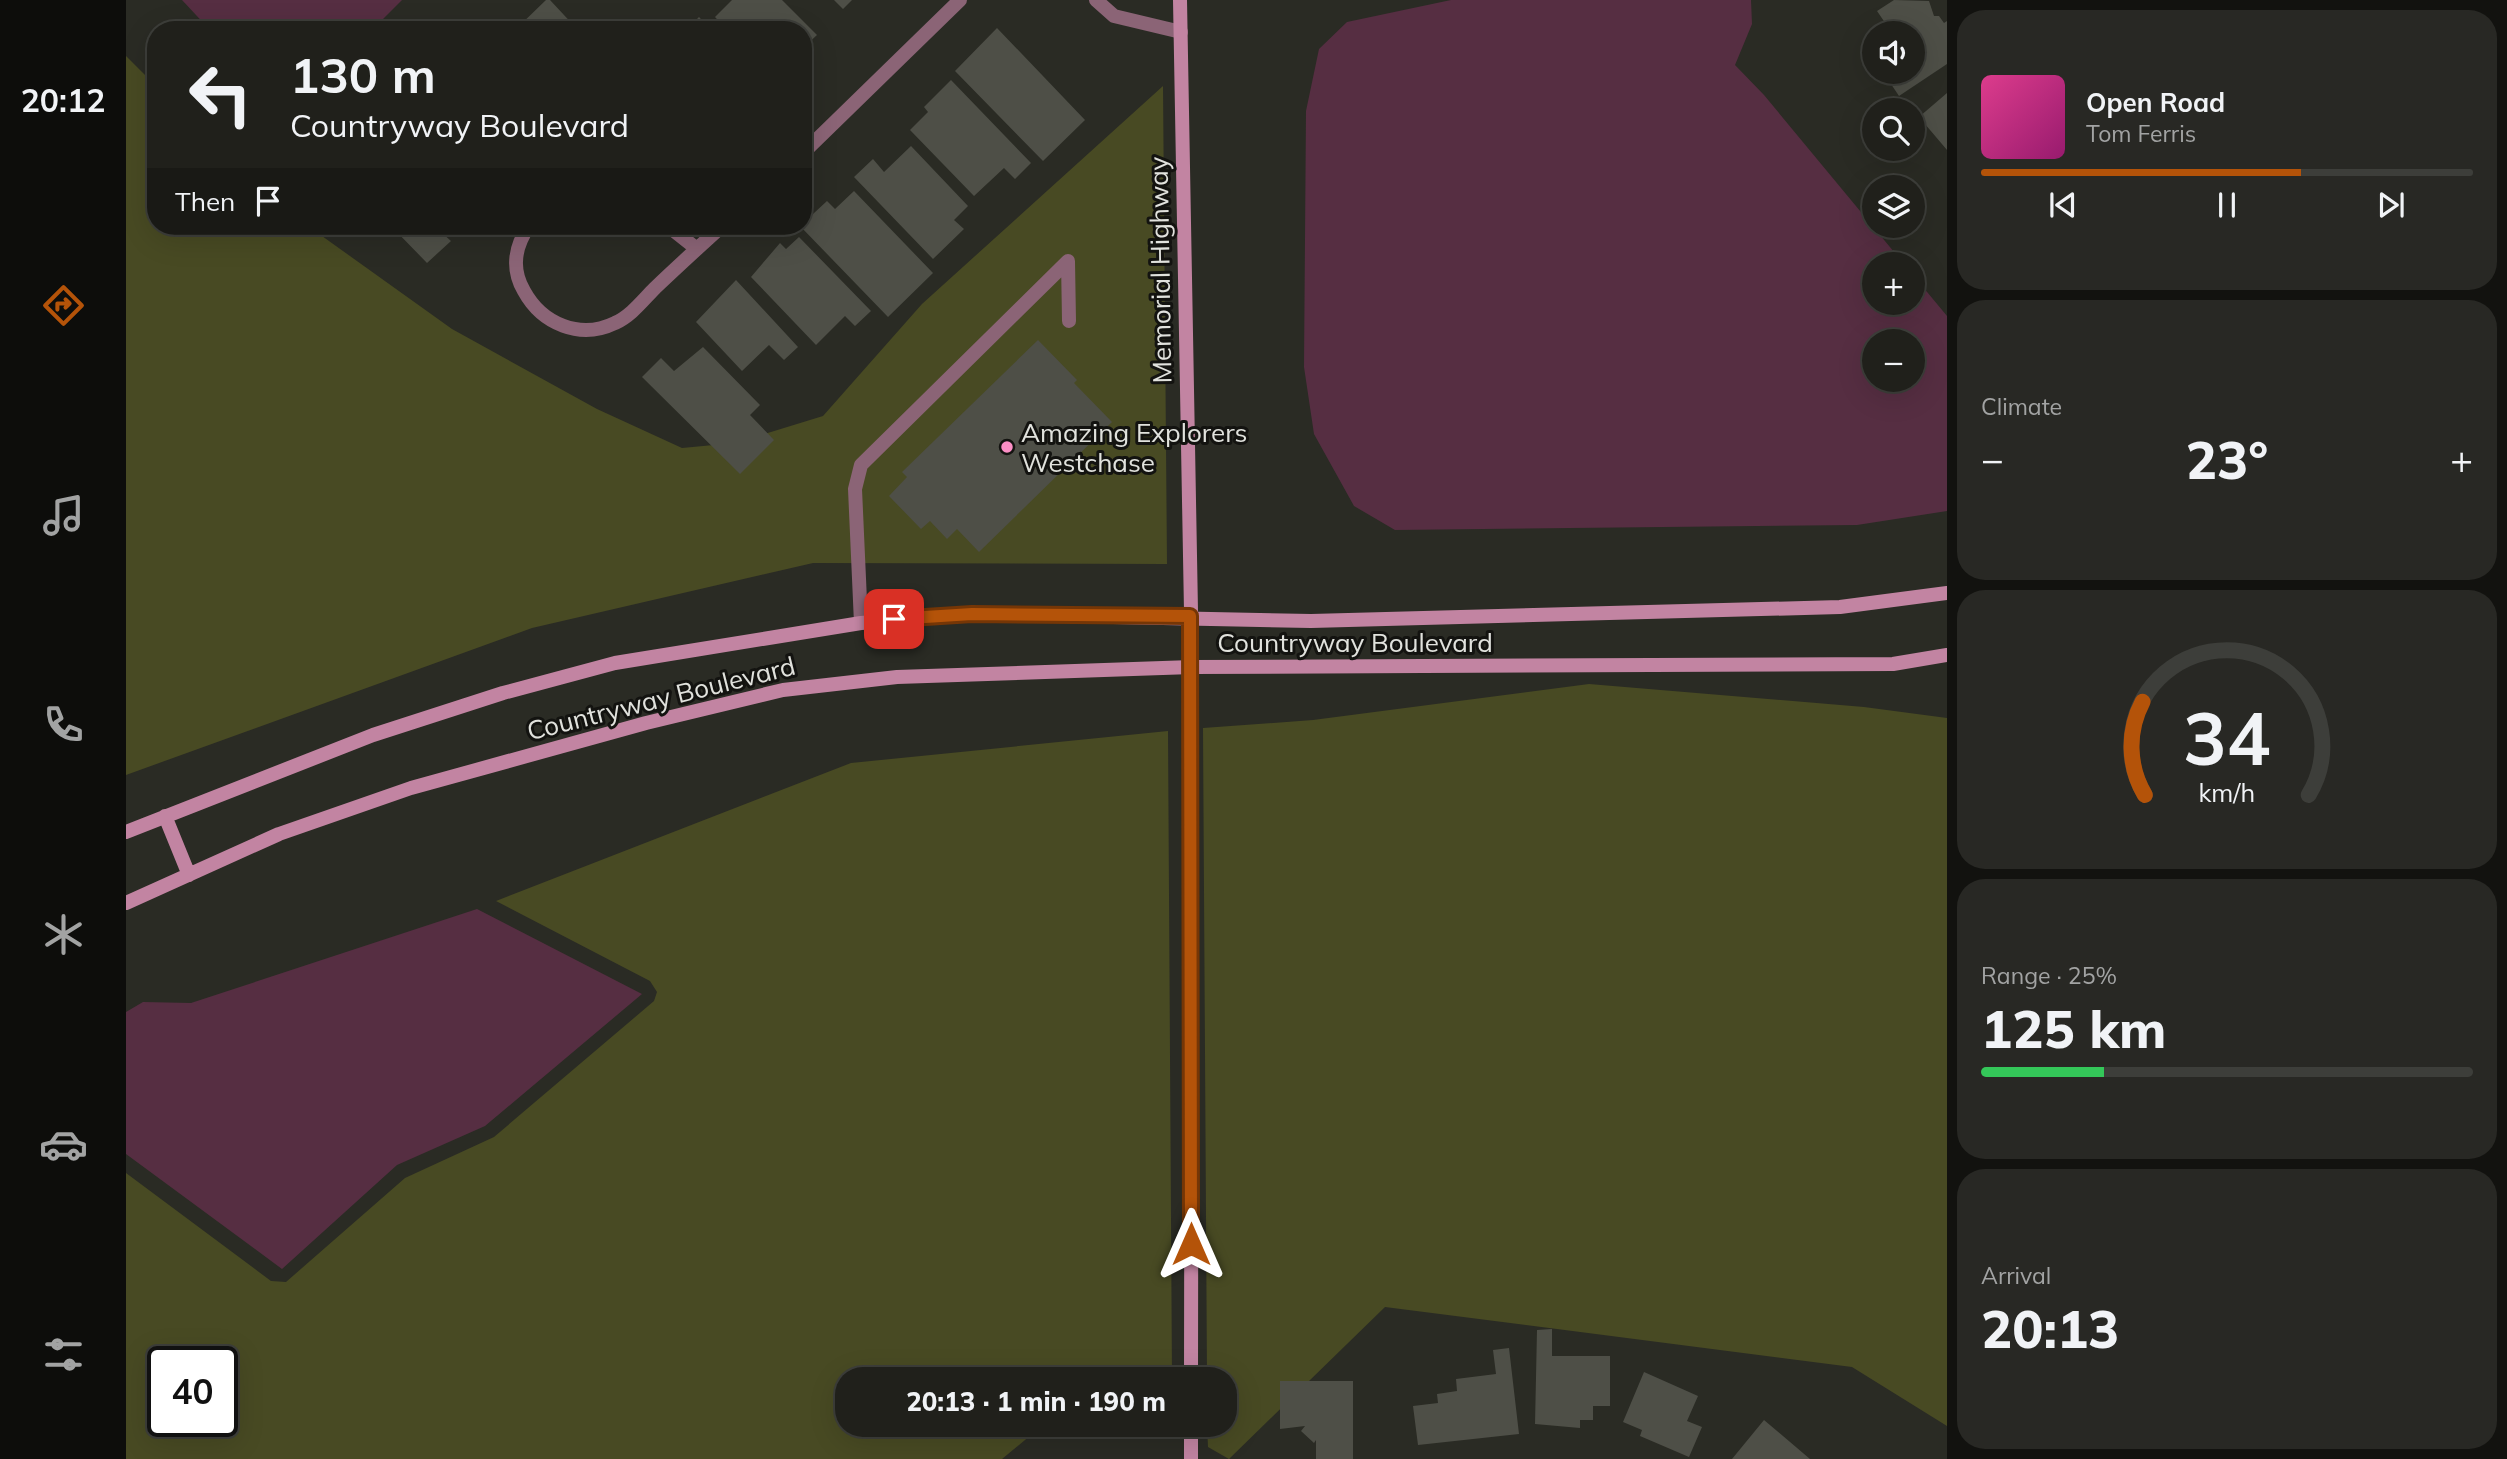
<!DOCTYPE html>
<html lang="en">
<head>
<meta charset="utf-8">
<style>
	body { margin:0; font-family:Mulish,sans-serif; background:#282824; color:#f1f3f6; height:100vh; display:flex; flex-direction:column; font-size:26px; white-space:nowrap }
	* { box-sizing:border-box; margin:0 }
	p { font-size:23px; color:#a2a3a3 }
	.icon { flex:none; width:38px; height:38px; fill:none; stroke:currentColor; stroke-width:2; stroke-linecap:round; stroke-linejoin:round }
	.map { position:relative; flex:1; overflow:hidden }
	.panel { display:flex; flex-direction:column; gap:10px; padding:10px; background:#12120f; width:560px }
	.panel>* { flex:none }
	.guide { position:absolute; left:21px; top:21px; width:665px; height:214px; border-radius:28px; box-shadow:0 7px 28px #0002,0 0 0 2px #3d3e3a; background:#20201b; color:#f1f3f6; overflow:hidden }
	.buttons { position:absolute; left:1736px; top:21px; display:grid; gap:14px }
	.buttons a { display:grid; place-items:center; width:63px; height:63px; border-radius:50%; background:#20201b; box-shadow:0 7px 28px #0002,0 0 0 2px #3d3e3a; font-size:35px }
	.speed { position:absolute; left:21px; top:1346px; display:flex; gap:14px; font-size:35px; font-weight:700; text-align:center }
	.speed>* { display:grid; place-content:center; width:91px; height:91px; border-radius:50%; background:#20201b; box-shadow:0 7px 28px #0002,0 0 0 2px #3d3e3a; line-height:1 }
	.speed .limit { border:4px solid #111; border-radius:10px; background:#fff; color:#111 }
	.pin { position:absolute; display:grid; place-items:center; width:60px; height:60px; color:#fff; margin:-30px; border-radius:14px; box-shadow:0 4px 10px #0006 }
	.me { position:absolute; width:77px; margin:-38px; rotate:0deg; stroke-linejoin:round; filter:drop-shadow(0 0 5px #0008) }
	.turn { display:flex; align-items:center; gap:24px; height:147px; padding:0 28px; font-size:32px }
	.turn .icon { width:91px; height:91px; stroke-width:2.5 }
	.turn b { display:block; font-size:49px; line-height:60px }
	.then { display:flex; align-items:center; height:66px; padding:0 28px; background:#0003; gap:14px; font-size:26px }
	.big { font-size:52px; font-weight:800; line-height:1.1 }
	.panel .tile { flex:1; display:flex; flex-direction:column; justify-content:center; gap:10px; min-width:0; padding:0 24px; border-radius:28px; background:#282824 }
	.panel .dial { align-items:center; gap:0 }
	.dial svg { height:182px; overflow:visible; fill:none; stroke:#3d3e3a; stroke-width:7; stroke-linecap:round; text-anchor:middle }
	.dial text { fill:#f1f3f6; stroke:none }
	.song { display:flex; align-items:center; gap:21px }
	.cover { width:84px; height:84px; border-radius:10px; background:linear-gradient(135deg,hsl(330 70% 55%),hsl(320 70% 35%)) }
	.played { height:7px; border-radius:4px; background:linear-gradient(90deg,#b45309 65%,#3d3e3a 65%) }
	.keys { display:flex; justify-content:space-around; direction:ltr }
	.heat { display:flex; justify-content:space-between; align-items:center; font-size:38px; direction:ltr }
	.charge { height:10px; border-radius:5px; background:linear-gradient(90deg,#34c759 25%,#3d3e3a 0) }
	.trip { position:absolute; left:709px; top:1367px; width:402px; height:70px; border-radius:28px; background:#20201b; box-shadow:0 7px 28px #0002,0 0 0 2px #3d3e3a; font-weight:800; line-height:70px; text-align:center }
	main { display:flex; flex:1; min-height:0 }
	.dock { display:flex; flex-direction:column; width:126px; justify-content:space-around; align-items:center; background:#0d0d0b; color:#a2a3a3 }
	.dock .icon { width:49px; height:49px }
	.dock .active { color:#b45309 }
	.dock b { font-size:32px; color:#f1f3f6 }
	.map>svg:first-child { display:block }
	.green { fill:#484a23; fill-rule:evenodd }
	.water { fill:#562e42; fill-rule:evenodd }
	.building { fill:#4e4f47 }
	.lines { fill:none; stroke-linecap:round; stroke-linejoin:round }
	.lane { stroke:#8b6476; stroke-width:14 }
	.street { stroke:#8b6476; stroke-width:14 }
	.secondary { stroke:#c284a2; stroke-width:14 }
	.route-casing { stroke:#753606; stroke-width:18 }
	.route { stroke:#b45309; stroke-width:12 }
	.poi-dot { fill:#fb8fc5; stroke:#131310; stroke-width:2.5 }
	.labels { text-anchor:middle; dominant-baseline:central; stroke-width:6; stroke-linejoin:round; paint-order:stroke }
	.street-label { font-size:26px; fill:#e1e2dd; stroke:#131310 }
	.poi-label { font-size:26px; fill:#e1e2dd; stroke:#131310; text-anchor:start }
</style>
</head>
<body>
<main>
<nav class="dock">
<b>20:12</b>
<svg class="icon active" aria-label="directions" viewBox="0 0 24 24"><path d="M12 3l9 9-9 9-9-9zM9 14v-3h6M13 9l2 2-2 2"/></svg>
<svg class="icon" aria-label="music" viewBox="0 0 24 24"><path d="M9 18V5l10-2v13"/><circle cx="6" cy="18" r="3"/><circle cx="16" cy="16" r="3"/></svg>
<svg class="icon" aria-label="phone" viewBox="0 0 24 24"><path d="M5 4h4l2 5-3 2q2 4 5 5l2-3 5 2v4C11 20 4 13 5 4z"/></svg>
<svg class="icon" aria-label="climate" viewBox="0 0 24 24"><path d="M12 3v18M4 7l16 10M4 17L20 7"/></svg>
<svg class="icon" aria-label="car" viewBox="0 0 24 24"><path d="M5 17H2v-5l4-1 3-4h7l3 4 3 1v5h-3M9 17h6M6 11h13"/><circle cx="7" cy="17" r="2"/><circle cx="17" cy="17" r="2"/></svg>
<svg class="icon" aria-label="filters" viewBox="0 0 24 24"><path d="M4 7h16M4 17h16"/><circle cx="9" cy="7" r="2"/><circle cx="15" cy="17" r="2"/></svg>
</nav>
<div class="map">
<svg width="1821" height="1459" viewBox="0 0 1821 1459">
	<rect width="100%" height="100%" fill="#2a2b24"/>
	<!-- green -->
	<path class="green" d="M0,56L30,86V226H182L326,329L471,409L556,448L609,443L697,416L796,304L1037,86L1041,564L687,563L406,628L0,775Z
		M1463,684L1738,707L1821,718V1426L1726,1367L1259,1307L1103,1459L1082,1447L1081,1425L1099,1424V1379H1081L1077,728L1187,720Z
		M1042,731L1046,1379H721V1424L917,1425L876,1459H0V1173L145,1281L160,1282L279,1178L368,1137L528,1001L531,992L524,981L370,901L725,763ZM37,1362H96V1421H37Z"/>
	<!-- water -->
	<path class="water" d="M56,0H276L246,30H84Z
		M1325,0H1625L1626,24L1609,65L1638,95L1778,264H1748V303H1787V275L1821,316V511L1731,525L1269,530L1228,506L1188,434L1178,367L1180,111L1193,49L1221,22ZM1748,341H1787V380H1748Z
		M351,909L516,994L359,1126L271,1165L156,1269L0,1154V1012L17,1002L65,1003Z"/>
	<!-- building -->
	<path class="building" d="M420,0H424L452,30H389Z
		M606,0H656L691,35L677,48V30H601L589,17Z
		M708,0H726L717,9Z
		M1768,0L1803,1L1808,16H1813L1818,23L1821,21V64L1773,96L1757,72H1787V33H1766L1751,11Z
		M573,17L585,30H560Z
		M871,28L959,120L917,161L829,71Z
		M825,80L905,163L889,179L878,168L848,196L784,130L802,112L798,107Z
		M1821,93V150L1793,117Z
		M785,146L842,206L828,220L838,229L807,259L728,177L747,159L758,172Z
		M728,191L807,273L762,317L674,226L701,201L709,209Z
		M265,226H320L314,231L325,241L301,263Z
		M673,237L745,311L729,326L719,316L690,345L625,277L654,243L660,249Z
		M610,280L672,347L658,360L643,345L616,371L570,322Z
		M912,340L951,380L948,383L986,422L853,552L831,529L821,539L804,521L795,529L763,496L781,477L776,472Z
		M577,347L634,405L624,415L648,440L614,474L516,377L535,358L548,371Z
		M1426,1329V1356H1484V1406H1467V1420H1454V1428L1409,1424L1411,1330Z
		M1383,1348L1393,1434L1292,1445L1287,1406L1312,1403L1311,1394L1331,1391L1330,1379L1370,1374L1367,1350Z
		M1518,1372L1572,1396L1561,1421L1576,1427L1563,1457L1514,1436L1516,1430L1497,1422Z
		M1154,1381H1227V1459H1190V1440L1188,1443L1175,1431L1179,1426L1154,1429Z
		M1638,1420L1684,1459H1606Z"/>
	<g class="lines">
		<!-- lane -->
		<path class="lane" d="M735,623L729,489L735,465L942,261L943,321"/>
		<!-- street -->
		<path class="street" d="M970,0L988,16L1055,32
			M677,153L834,0
			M403,226C389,246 385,269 398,291C416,324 454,340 489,323C505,316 517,300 529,288C551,267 574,246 596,226
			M542,226L571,249"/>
		<!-- secondary -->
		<path class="secondary" d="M1054,0L1066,667L1065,1379
			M39,816L63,875
			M0,832L247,735L377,693L489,663L735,623L846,614L1185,621L1714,607L1821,593
			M0,903L153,834L285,788L520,723L657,690L771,677L1066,667L1767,664L1821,655
			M1065,1459V1424"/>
	</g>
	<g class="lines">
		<!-- route casing -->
		<g class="route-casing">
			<path id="route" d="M768,619L846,614L1064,616L1065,1244"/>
		</g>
		<!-- route -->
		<use href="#route" class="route"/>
	</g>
	<!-- markers -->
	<circle class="poi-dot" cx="881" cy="447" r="7"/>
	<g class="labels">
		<!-- street labels -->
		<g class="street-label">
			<text transform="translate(1034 270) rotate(-91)">Memorial Highway</text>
			<text x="1229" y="642">Countryway Boulevard</text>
			<text transform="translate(535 698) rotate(-14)">Countryway Boulevard</text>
		</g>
		<!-- poi labels -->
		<g class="poi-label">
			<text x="895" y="432">Amazing Explorers<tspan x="895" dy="30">Westchase</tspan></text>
		</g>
	</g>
</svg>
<div class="buttons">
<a><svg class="icon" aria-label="sound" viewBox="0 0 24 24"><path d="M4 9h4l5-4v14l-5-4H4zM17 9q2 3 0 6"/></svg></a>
<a><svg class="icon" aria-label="search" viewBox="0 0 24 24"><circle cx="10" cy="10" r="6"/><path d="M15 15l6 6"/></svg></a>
<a><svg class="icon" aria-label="layers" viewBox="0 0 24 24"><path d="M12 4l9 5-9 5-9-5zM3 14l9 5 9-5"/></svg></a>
<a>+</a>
<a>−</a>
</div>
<div class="speed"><div class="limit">40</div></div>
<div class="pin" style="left:768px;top:619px;background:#d93025"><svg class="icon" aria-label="arrive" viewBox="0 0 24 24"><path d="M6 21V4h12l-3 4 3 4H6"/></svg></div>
<svg class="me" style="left:1065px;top:1244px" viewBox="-20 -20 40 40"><path d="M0-17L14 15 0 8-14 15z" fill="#b45309" stroke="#fff" stroke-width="4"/></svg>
<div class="trip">20:13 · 1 min · 190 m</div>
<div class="guide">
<div class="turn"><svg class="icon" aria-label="left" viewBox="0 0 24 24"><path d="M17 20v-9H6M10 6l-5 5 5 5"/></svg><div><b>130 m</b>Countryway Boulevard</div></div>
<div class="then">Then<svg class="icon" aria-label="arrive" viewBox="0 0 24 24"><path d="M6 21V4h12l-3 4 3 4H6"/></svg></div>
</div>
</div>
<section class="panel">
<div class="tile">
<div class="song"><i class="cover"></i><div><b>Open Road</b><p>Tom Ferris</p></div></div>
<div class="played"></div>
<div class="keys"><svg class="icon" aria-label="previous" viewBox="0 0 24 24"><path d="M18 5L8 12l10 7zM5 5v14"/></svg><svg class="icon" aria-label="pause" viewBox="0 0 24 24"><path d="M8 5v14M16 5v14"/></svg><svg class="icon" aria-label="next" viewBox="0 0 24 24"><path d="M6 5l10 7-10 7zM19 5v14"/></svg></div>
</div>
<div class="tile"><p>Climate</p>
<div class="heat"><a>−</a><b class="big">23°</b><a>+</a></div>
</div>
<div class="tile dial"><svg viewBox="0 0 100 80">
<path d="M14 69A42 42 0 1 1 86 69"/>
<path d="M14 69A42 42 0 0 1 13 28" stroke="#b45309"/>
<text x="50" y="56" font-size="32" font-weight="700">34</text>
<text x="50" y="72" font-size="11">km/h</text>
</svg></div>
<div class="tile"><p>Range · 25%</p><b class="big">125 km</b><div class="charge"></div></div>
<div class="tile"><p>Arrival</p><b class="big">20:13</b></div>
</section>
</main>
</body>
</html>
